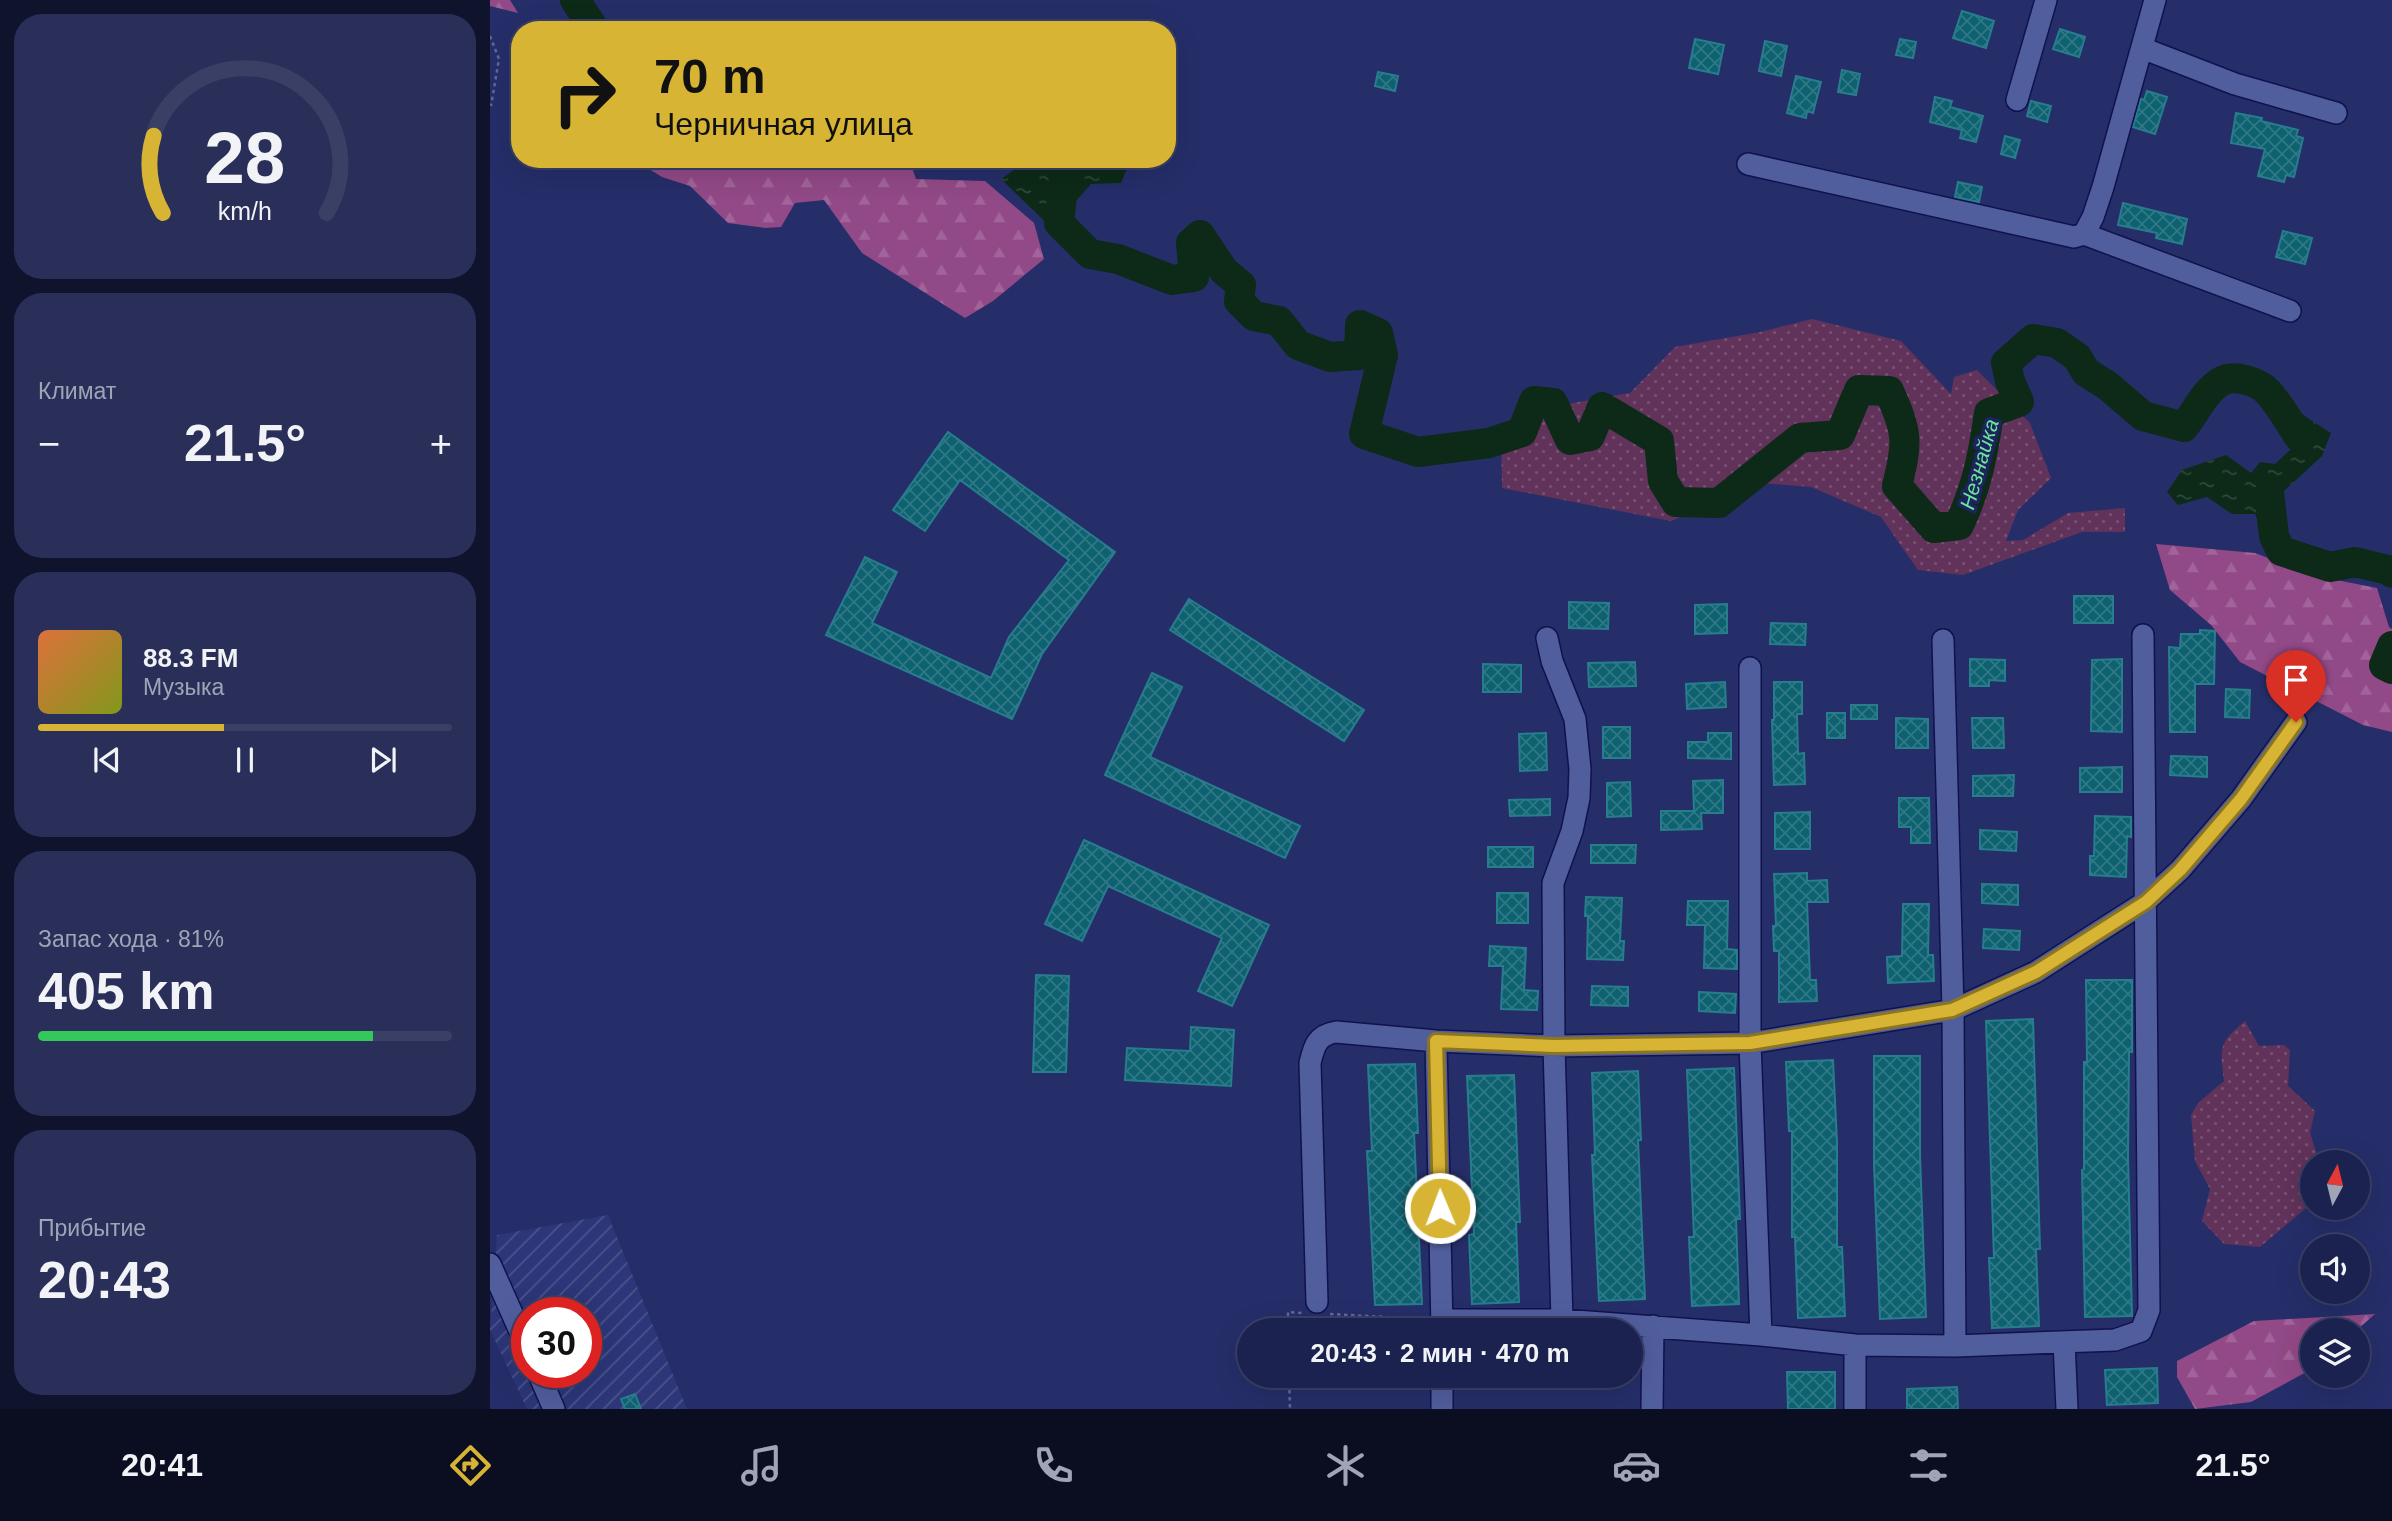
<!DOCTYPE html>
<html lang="ru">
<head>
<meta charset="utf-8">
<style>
	body { margin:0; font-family:Helvetica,sans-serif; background:#292f59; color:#f1f3f6; height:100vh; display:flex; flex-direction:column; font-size:26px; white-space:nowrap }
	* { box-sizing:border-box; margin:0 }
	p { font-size:23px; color:#a0a4b7 }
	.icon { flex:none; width:38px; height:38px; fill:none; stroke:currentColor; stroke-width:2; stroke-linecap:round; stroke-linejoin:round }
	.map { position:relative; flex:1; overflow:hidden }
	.side { display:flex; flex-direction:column; gap:14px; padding:14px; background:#0f132b; width:490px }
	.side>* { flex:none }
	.hud { position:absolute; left:21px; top:21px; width:665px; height:147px; border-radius:28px; box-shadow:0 7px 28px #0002,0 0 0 2px #3a3f66; background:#d7b434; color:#111; overflow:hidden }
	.needle { width:46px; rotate:7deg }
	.tools { position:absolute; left:1810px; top:1150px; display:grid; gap:14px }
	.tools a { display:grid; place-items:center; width:70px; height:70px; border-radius:50%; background:#1c224f; box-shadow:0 7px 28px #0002,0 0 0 2px #3a3f66; font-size:35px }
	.speed { position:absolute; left:21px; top:1297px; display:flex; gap:14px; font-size:35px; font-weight:700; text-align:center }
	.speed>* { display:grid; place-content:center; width:91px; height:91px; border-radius:50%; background:#1c224f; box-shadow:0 7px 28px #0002,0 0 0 2px #3a3f66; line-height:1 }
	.speed .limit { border:10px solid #d22; background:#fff; color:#111 }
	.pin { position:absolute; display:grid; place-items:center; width:60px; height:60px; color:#fff; margin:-72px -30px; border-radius:50% 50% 50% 0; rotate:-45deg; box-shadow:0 0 7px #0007 }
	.pin .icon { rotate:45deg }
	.me { position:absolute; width:77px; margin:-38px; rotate:359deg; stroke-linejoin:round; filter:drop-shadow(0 0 5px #0008) }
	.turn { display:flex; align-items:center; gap:24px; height:147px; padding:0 28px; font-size:32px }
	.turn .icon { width:91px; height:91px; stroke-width:2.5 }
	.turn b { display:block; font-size:49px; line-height:60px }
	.big { font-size:52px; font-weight:700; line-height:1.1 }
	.side .tile { flex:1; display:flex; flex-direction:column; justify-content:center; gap:10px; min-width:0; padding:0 24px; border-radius:28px; background:#292f59 }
	.side .dial { align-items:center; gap:0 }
	.dial svg { height:182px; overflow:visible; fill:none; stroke:#3a3f66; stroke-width:7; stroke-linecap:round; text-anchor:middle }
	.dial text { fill:#f1f3f6; stroke:none }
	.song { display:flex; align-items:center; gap:21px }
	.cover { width:84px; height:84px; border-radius:10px; background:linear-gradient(135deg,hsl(20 70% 55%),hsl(70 70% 35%)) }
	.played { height:7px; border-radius:4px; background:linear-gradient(90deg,#d7b434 45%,#3a3f66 45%) }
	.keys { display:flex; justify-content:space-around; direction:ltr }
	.heat { display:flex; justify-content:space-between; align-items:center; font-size:38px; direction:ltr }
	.charge { height:10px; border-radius:5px; background:linear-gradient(90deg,#34c759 81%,#3a3f66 0) }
	.trip { position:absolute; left:747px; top:1318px; width:406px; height:70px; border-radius:35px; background:#1c224f; box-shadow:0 7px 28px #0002,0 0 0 2px #3a3f66; font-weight:700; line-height:70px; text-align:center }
	.tab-bar { display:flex; height:112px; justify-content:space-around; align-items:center; background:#0b0e20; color:#a0a4b7 }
	.tab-bar .icon { width:49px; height:49px }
	.tab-bar .active { color:#d7b434 }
	.tab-bar b { font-size:32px; color:#f1f3f6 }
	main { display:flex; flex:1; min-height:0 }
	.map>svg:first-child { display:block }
	.industrial { fill:url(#industrial-furrows); fill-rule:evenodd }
	.grass { fill:url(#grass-dots) }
	.forest { fill:url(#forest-firs) }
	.water { fill:url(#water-ripples) }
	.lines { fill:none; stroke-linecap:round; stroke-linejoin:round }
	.river { stroke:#0c2a17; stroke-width:30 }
	.building { fill:url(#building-cross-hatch); stroke:#287d8d; stroke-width:2 }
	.minor-casing { stroke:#10124c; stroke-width:24 }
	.path { stroke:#606895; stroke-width:2.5; stroke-dasharray:3.5 3.5; stroke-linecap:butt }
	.minor { stroke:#515e9e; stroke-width:21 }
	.route-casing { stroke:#8c7522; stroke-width:18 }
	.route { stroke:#d7b434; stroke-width:12 }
	.labels { text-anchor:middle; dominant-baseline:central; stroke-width:7; stroke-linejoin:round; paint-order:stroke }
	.water-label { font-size:21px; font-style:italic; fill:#6be597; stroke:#1c235d }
</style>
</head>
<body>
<main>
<section class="side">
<div class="tile dial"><svg viewBox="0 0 100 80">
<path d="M14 69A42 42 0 1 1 86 69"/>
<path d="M14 69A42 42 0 0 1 10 35" stroke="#d7b434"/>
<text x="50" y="56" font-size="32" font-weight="700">28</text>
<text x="50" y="72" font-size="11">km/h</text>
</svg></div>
<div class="tile"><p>Климат</p>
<div class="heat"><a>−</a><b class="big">21.5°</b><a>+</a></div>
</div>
<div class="tile">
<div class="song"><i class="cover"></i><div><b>88.3 FM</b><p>Музыка</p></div></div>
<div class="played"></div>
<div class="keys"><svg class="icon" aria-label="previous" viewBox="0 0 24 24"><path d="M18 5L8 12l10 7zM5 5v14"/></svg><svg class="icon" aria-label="pause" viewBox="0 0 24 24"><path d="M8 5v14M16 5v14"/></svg><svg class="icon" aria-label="next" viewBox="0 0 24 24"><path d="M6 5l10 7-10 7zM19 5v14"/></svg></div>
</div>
<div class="tile"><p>Запас хода · 81%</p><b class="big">405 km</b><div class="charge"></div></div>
<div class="tile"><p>Прибытие</p><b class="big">20:43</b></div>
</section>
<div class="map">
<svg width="1902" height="1409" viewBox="0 0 1902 1409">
	<defs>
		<pattern id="industrial-furrows" width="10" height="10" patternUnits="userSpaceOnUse" patternTransform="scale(1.75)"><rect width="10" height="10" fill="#2c3678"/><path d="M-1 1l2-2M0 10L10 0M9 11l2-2" fill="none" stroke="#4b538c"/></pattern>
		<pattern id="grass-dots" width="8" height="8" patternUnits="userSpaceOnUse" patternTransform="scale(1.75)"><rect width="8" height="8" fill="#61325a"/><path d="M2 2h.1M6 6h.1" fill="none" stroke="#785073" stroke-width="1.8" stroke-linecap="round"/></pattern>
		<pattern id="forest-firs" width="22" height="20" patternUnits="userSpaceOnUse" patternTransform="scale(1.75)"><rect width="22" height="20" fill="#924987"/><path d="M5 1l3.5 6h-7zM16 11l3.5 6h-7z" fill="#a16399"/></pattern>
		<pattern id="water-ripples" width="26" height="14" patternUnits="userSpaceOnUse" patternTransform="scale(1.75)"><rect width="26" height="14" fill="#0c2a17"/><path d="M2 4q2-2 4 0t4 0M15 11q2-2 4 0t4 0" fill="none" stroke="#2f493a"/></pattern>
		<pattern id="building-cross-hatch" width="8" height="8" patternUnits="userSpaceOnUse" patternTransform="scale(1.75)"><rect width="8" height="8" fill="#0d6170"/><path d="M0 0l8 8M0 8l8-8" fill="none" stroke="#307885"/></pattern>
	</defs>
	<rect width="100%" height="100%" fill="#252e69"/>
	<!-- industrial -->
	<path class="industrial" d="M118,1215L197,1409H37L0,1330L7,1235ZM37,1312H96V1372H37Z"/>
	<!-- grass -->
	<path class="grass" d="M1322,319L1411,341L1461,394L1464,377L1487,370L1540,423L1561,478L1528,510L1516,541L1533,540L1578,513L1635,508V532H1592L1473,575L1428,570L1391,517L1321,487L1271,483L1181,521L1012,488L1011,426L1083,403L1140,393L1185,347L1270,332Z
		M1755,1021L1769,1046L1794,1045L1800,1050L1798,1086L1825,1111L1820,1132L1829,1162H1822V1203L1770,1247L1734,1244L1712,1221L1720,1189L1705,1161L1701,1115L1708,1103L1734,1081C1730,1047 1728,1044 1755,1021Z"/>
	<!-- forest -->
	<path class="forest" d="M0,0H20L28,13L0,6Z
		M143,159H419L426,179L495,181L544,223L554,259L503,301L475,318L372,253L334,200L305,203L291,227L275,228L238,223L200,186L172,177Z
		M1666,544L1765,553L1826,576L1887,588L1899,627L1902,629V732L1873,725L1750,662L1721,625L1680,590Z
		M1885,1314L1867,1330H1822V1369L1761,1402L1705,1409L1687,1377V1361L1764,1321Z"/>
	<!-- water -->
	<path class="water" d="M524,159H623L625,164L640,162L631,183L601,184L578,210L576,230L568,234L511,179L524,170Z
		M1795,399L1816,417L1841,433L1832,456L1794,491L1790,525L1777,541L1765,514H1742L1717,497L1688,505L1677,492L1692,470L1736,455L1761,473L1770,462L1785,464L1801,449L1782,404Z"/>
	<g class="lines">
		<!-- river -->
		<path class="river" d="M85,0L105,30
			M576,159L569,223L600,254L628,259L682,280L704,277L701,243L710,235L734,271L751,285L749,301L764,316L789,321L808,345L840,357L869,355L870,325L888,333L893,355L874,434L928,452L999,443L1032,432L1044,401L1063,403L1080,440L1100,436L1112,407L1169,441L1173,481L1186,502L1229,503L1310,438L1350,435L1369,390L1399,391C1418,433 1418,442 1407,486L1444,528L1469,525C1487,487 1493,455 1499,413L1529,402L1520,381L1516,363L1543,339L1567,343L1587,357L1596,372L1618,386L1653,416L1694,427C1706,412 1715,390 1732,381C1744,374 1769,382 1778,392C1790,405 1799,422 1809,437
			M1779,493L1784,536L1791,551L1840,567L1865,562L1898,570L1902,573
			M1902,646L1894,665L1902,669"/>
	</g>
	<!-- building -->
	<path class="building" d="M1472,11L1504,21L1496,48L1463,38Z
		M1570,29L1595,37L1589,57L1563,49Z
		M1205,39L1234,45L1228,74L1199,68Z
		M1410,39L1426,42L1423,58L1406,55Z
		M1275,41L1297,46L1291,76L1269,71Z
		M1352,70L1370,74L1366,95L1348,92Z
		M888,72L908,76L905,91L885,86Z
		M1306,76L1331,82L1323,113L1317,111L1316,118L1297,113Z
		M1657,91L1677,97L1665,134L1643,127L1651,99L1654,100Z
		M1445,97L1462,101L1460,107L1493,116L1486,142L1470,138L1472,130L1440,122Z
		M1541,101L1561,106L1557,122L1537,116Z
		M1746,113L1772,118L1771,121L1808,130L1806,136L1813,138L1804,177L1796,175L1794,182L1768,176L1775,149L1741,143Z
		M1515,136L1530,140L1525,158L1511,154Z
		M1468,182L1492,187L1489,202L1465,197Z
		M1633,203L1697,219L1692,244L1666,238L1667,233L1628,225Z
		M1793,231L1822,238L1815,264L1786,257Z
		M458,432L625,552L552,654L522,719L336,635L375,557L407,572L382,623L501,678L519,637L579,560L470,480L435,531L403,510Z
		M1584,596H1623V623H1584Z
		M699,599L874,710L854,741L680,630Z
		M1079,602L1119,603L1118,629L1079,628Z
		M1237,604V633L1205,634V605Z
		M1281,623L1316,624L1315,645L1280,644Z
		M1710,630L1725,631L1724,684H1705V732H1680L1679,647L1690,648L1691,634H1710Z
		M1480,659L1515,660V681L1499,680V686H1480Z
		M1632,659V732L1601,731L1602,660Z
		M1145,662L1146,686L1099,687L1098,663Z
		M993,664L1031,665V692H993Z
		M662,673L692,687L660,757L810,826L795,858L615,775Z
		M1235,682L1236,707L1197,709L1196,684Z
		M1284,682H1312V714H1307L1308,754L1314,753L1315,784L1284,785L1282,720H1284Z
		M1736,689L1760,690L1759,718L1735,717Z
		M1361,705H1387V719H1361Z
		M1337,713H1355V738H1337Z
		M1406,718L1438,719V748H1406Z
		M1482,718H1513L1514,748H1483Z
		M1113,727H1140V758H1113Z
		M1056,733L1057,770L1030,771L1029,734Z
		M1218,733H1241V759L1198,758V742H1218Z
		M1681,756L1717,757V777L1680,775Z
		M1632,767V792H1590V768Z
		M1524,775L1523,796H1483V776Z
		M1233,780V813H1211L1212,829L1171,830V811H1204L1203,781Z
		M1140,782L1141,816L1117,817V783Z
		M1409,798H1439L1440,843H1421V827H1409Z
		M1060,799V815L1020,816L1019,800Z
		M1320,812V849H1285V813Z
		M1605,816L1641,817V837L1637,836L1636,877L1600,875V856H1604Z
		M1490,830L1527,832L1526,851L1490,849Z
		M594,840L779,925L742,1006L708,991L732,938L618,886L592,941L555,924Z
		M1101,845H1146L1145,863H1101Z
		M998,847H1043V867H998Z
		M1317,873V881L1337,880L1338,902H1317L1320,980H1326L1327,1001L1289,1002V951H1284L1283,926H1286L1284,874Z
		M1492,884L1528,885V905L1492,903Z
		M1007,893H1038V923H1007Z
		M1096,897L1132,898L1130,941H1134L1133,960L1097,959L1098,916H1095Z
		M1198,901H1238L1237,949L1247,950V969L1214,968L1215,925H1197Z
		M1413,904H1439L1438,955H1443L1444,981L1398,983L1397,957L1412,956Z
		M1494,929L1530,931L1529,950L1493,948Z
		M1000,946L1036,948L1034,990L1048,991L1047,1010L1011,1009L1013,966H999Z
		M546,975L579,976L576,1072H543Z
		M1596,980H1642V1052H1639L1638,1157L1642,1316L1595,1317L1592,1170L1594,1169V1062H1597Z
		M1102,986L1138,987V1006L1101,1005Z
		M1209,992L1246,994L1245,1013L1209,1011Z
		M1543,1019L1550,1249H1546L1549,1326L1502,1328L1499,1258H1504L1496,1021Z
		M701,1027L744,1030L741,1086L635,1080L637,1048L700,1051Z
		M1384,1056H1430V1156L1436,1317L1390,1319L1384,1165Z
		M1343,1060L1347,1143V1247H1352L1355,1316L1308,1318L1305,1237H1302V1131H1299L1296,1062Z
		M925,1064L928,1133H924L932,1304L885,1305L877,1151H882L878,1065Z
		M1244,1068L1250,1219H1246L1249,1304L1202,1306L1199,1237H1204L1197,1070Z
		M1148,1071L1151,1140H1148L1155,1299L1109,1301L1102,1155H1105L1102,1073Z
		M1024,1075L1030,1222H1026L1029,1302L982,1304L979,1235L984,1234L977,1076Z
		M1667,1368L1668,1403L1617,1405L1615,1370Z
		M1297,1372H1345V1409H1298Z
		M1467,1387L1468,1409H1417V1389Z
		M145,1394L151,1409H135L131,1399Z"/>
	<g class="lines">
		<!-- minor casing -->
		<g class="minor-casing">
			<path id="minor" d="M1652,48L1745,84L1846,113
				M1527,100L1556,0
				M1258,164L1584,237L1594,234L1603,217L1613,187L1665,0
				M1594,234L1800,311
				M1057,638L1062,661L1085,719L1090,769L1089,798L1082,831L1063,883L1064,1046L1072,1320
				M1453,640L1463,1010L1465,1346
				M1260,668V1043L1271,1335
				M946,1041L952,1330
				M0,1264L37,1347
				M827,1302L820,1063C824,1046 827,1035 846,1032L946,1041L1064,1046L1260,1043L1463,1010L1546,972L1655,902L1690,870L1751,799L1806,722
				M952,1320H1072L1271,1335L1365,1345L1465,1346L1625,1340L1651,1331L1659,1310L1653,635
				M1574,1342L1577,1409
				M1365,1345V1409
				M48,1372L64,1409
				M952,1409V1376
				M1162,1409L1163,1326"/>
		</g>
		<!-- path -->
		<path class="path" d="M0,36L9,59L1,106
			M840,1314L935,1319
			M798,1330V1312L812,1313
			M799,1376L800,1409"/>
		<!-- minor -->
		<use href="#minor" class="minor"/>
	</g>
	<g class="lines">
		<!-- route casing -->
		<g class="route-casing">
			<path id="route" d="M950,1208L946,1041L1064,1046L1260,1043L1462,1010L1546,972L1656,902L1690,870L1751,799L1806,722"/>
		</g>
		<!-- route -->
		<use href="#route" class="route"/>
	</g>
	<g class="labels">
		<!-- water labels -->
		<g class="water-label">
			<text transform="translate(1489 464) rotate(-74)">Незнайка</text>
		</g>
	</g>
</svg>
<div class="tools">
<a><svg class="needle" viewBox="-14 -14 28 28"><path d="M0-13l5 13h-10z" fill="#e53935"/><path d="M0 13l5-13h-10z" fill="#a0a4b7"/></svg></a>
<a><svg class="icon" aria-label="sound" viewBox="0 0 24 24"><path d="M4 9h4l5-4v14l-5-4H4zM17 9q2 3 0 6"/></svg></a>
<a><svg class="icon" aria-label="layers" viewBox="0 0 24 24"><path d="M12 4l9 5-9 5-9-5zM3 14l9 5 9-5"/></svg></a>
</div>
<div class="speed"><div class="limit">30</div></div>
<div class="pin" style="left:1806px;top:722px;background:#d93025"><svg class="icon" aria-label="arrive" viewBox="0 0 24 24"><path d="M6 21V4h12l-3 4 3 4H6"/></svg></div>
<svg class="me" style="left:950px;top:1208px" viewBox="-20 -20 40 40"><circle r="17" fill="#d7b434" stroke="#fff" stroke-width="3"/><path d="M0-11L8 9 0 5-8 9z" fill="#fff"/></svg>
<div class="trip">20:43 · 2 мин · 470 m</div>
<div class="hud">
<div class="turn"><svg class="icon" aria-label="right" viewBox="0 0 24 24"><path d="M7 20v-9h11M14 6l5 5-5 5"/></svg><div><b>70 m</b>Черничная улица</div></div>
</div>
</div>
</main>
<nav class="tab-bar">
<b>20:41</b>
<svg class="icon active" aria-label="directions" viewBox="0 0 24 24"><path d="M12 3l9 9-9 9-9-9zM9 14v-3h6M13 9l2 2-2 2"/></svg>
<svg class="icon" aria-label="music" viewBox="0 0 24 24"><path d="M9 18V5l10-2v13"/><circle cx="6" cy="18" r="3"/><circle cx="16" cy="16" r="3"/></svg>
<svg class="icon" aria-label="phone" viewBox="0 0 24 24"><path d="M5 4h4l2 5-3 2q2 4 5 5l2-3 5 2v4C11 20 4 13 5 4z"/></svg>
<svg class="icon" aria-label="climate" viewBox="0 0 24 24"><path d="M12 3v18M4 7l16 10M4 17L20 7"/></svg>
<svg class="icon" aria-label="car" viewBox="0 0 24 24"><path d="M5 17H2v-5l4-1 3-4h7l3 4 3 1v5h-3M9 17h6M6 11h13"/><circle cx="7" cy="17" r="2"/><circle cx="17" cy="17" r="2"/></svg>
<svg class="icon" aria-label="filters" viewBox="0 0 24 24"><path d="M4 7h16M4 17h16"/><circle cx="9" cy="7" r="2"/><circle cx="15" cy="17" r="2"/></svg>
<b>21.5°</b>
</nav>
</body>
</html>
